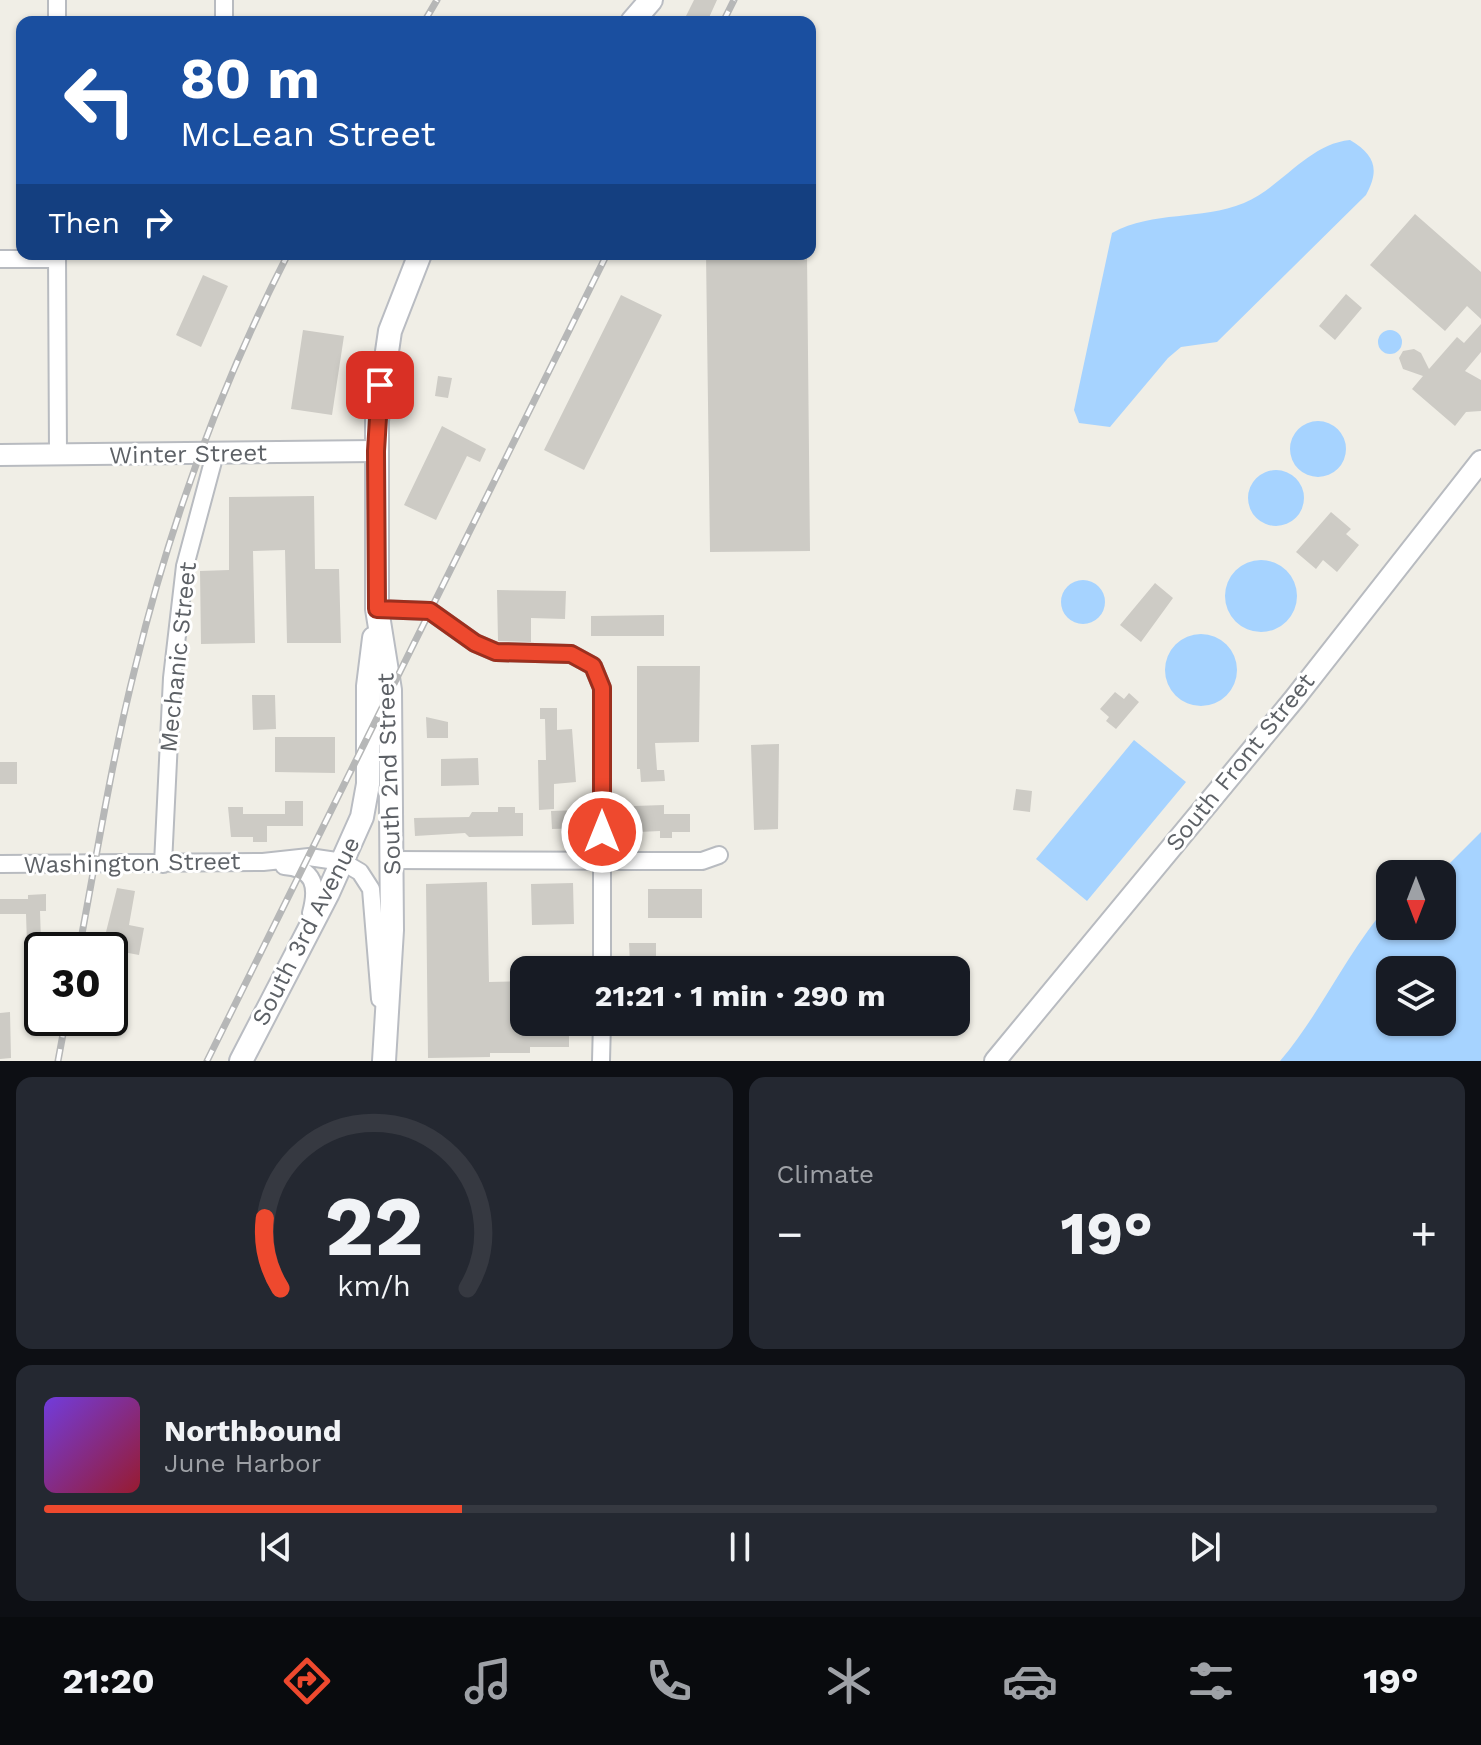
<!DOCTYPE html>
<html lang="en">
<head>
<meta charset="utf-8">
<style>
	body { margin:0; font-family:"Work Sans",sans-serif; background:#242831; color:#f1f3f6; height:100vh; display:flex; flex-direction:column; font-size:30px; white-space:nowrap }
	* { box-sizing:border-box; margin:0 }
	p { font-size:26px; color:#9ea1a6 }
	.icon { flex:none; width:44px; height:44px; fill:none; stroke:currentColor; stroke-width:2; stroke-linecap:round; stroke-linejoin:round }
	.map { position:relative; height:1061px; overflow:hidden }
	.drawer { display:flex; flex-direction:column; gap:16px; padding:16px; background:#0d0f14; flex:1 }
	.drawer>* { flex:none }
	.hud { position:absolute; left:16px; top:16px; width:800px; height:244px; border-radius:16px; box-shadow:0 2px 6px #0004; background:#1a4fa0; color:#fff; overflow:hidden }
	.needle { width:52px; rotate:180deg }
	.tools { position:absolute; left:1376px; top:860px; display:grid; gap:16px }
	.tools a { display:grid; place-items:center; width:80px; height:80px; border-radius:16px; background:#171b24; box-shadow:0 2px 6px #0004; font-size:40px }
	.speed { position:absolute; left:24px; top:932px; display:flex; gap:16px; font-size:40px; font-weight:700; text-align:center }
	.speed>* { display:grid; place-content:center; width:104px; height:104px; border-radius:50%; background:#171b24; box-shadow:0 2px 6px #0004; line-height:1 }
	.speed .limit { border:4px solid #111; border-radius:12px; background:#fff; color:#111 }
	.pin { position:absolute; display:grid; place-items:center; width:68px; height:68px; color:#fff; margin:-34px; border-radius:16px; box-shadow:0 4px 12px #0006 }
	.me { position:absolute; width:88px; margin:-44px; rotate:0deg; stroke-linejoin:round; filter:drop-shadow(0 0 6px #0008) }
	.turn { display:flex; align-items:center; gap:28px; height:168px; padding:0 32px; font-size:36px }
	.turn .icon { width:104px; height:104px; stroke-width:2.5 }
	.turn b { display:block; font-size:56px; line-height:68px }
	.then { display:flex; align-items:center; height:76px; padding:0 32px; background:#0003; gap:16px; font-size:30px }
	.big { font-size:60px; font-weight:700; line-height:1.1 }
	.drawer .card { flex:1; display:flex; flex-direction:column; justify-content:center; gap:12px; min-width:0; padding:0 28px; border-radius:16px; background:#242831 }
	.drawer .dial { align-items:center; gap:0 }
	.dial svg { height:208px; overflow:visible; fill:none; stroke:#363941; stroke-width:7; stroke-linecap:round; text-anchor:middle }
	.dial text { fill:#f1f3f6; stroke:none }
	.song { display:flex; align-items:center; gap:24px }
	.cover { width:96px; height:96px; border-radius:12px; background:linear-gradient(135deg,hsl(260 70% 55%),hsl(350 70% 35%)) }
	.played { height:8px; border-radius:4px; background:linear-gradient(90deg,#ee492e 30%,#363941 30%) }
	.keys { display:flex; justify-content:space-around; direction:ltr }
	.heat { display:flex; justify-content:space-between; align-items:center; font-size:44px; direction:ltr }
	.drawer .tiles { flex:1; display:grid; gap:16px; grid-template-columns:1fr 1fr }
	.card:last-child { grid-column:span 2 }
	.trip { position:absolute; left:510px; top:956px; width:460px; height:80px; border-radius:16px; background:#171b24; box-shadow:0 2px 6px #0004; font-weight:700; line-height:80px; text-align:center }
	.tab-bar { display:flex; height:128px; justify-content:space-around; align-items:center; background:#090b0e; color:#9ea1a6 }
	.tab-bar .icon { width:56px; height:56px }
	.tab-bar .on { color:#ee492e }
	.tab-bar b { font-size:36px; color:#f1f3f6 }
	.map>svg:first-child { display:block }
	.water { fill:#a6d3ff; fill-rule:evenodd }
	.building { fill:#cdcbc5 }
	.lines { fill:none; stroke-linecap:round; stroke-linejoin:round }
	.minor-casing { stroke:#b8bbc0; stroke-width:20 }
	.tertiary-casing { stroke:#b8bbc0; stroke-width:24 }
	.secondary-casing { stroke:#b9bcc2; stroke-width:26 }
	.minor { stroke:#fff; stroke-width:16 }
	.tertiary { stroke:#fff; stroke-width:20 }
	.secondary { stroke:#fff; stroke-width:22 }
	.rail-casing { stroke:#b6b7b7; stroke-width:7 }
	.rail { stroke:#fff; stroke-width:4; stroke-dasharray:12; stroke-linecap:butt }
	.route-casing { stroke:#9b2f1e; stroke-width:20 }
	.route { stroke:#ee492e; stroke-width:14 }
	.labels { text-anchor:middle; dominant-baseline:central; stroke-width:6; stroke-linejoin:round; paint-order:stroke }
	.street-label { font-size:24px; fill:#5d6166; stroke:#fff }
</style>
</head>
<body>
<div class="map">
<svg width="1481" height="1061" viewBox="0 0 1481 1061">
	<rect width="100%" height="100%" fill="#f0eee6"/>
	<!-- water -->
	<path class="water" d="M1350,140C1375,155 1380,169 1366,195L1217,342L1181,347L1168,358L1110,427L1079,423L1074,410L1112,233C1154,210 1200,221 1244,203C1282,187 1308,144 1350,140Z
		M1378 342a12 12 0 1 1 24 0a12 12 0 1 1-24 0Z
		M1290 449a28 28 0 1 1 56 0a28 28 0 1 1-56 0Z
		M1248 498a28 28 0 1 1 56 0a28 28 0 1 1-56 0Z
		M1225 596a36 36 0 1 1 72 0a36 36 0 1 1-72 0Z
		M1061 602a22 22 0 1 1 44 0a22 22 0 1 1-44 0Z
		M1165 670a36 36 0 1 1 72 0a36 36 0 1 1-72 0Z
		M1134,740L1186,782L1087,901L1036,859Z
		M1481,832V1061H1280C1322,1012 1347,951 1390,903V926H1442V874H1439ZM1390,970H1442V1022H1390Z"/>
	<!-- building -->
	<path class="building" d="M694,0H717L707,22H683Z
		M1415,214L1481,272V319L1467,306L1445,331L1370,265Z
		M706,254H807L810,551L710,552Z
		M203,275L228,286L201,347L176,335Z
		M1346,294L1362,308L1335,340L1319,326Z
		M621,295L662,315L584,470L544,450Z
		M1481,324V352L1465,371L1481,380V411L1466,412L1455,426L1412,389L1423,376L1403,369L1399,358L1403,351L1414,349L1421,353L1429,369L1457,337L1464,343Z
		M303,330L344,336L332,415L291,409Z
		M438,376L452,378L448,398L435,396Z
		M442,426L486,449L480,462L467,456L436,520L404,505Z
		M314,496L315,569H339L341,643H287L285,550L253,551L255,643L201,644L200,571L229,570V497Z
		M1331,512L1351,529L1346,534L1359,545L1337,572L1323,560L1316,569L1296,552Z
		M1155,583L1173,598L1141,642L1120,625Z
		M497,590L566,591L565,619L531,618V642L498,641Z
		M664,615V636H591V616Z
		M637,666H700L699,742L655,743L657,770H664L665,781L641,782L640,769H637Z
		M1115,692L1124,699L1129,693L1139,702L1116,729L1106,721L1109,717L1100,709Z
		M252,695H275L276,729L253,730Z
		M540,708H557V730L572,729L576,782L554,784V809L539,810L538,760H546L545,719H540Z
		M426,717L448,722V738H427Z
		M275,737H335V773L275,772Z
		M779,744L778,829L754,830L751,745Z
		M478,758L479,785L441,786V759Z
		M0,762H17V784H0Z
		M1016,789L1032,791L1030,812L1013,810Z
		M285,801H303V826H267V842H253V837H231L228,807H243V814H285Z
		M664,805V814H690V832H672V838H660V831L639,832V824H635L634,806Z
		M498,807H515V813H523V836L469,837L465,833L415,836L414,818L469,817L472,812H498Z
		M581,810V828L552,829L551,811Z
		M487,882L489,982L524,981V1022H569V1047H530V1053H490V1057L428,1058L426,884Z
		M573,883L574,924L532,925L531,884Z
		M117,888L135,891L129,925L144,928L139,955L102,948Z
		M648,889H702V918H648Z
		M46,894V911H40L42,973L28,974L26,914H0V899H28V895Z
		M629,943H656V963L630,964Z
		M27,996H42V1014H27Z
		M10,1012L11,1058L0,1059V1013Z"/>
	<g class="lines">
		<!-- minor casing -->
		<g class="minor-casing">
			<path id="minor" d="M57,0V22
				M224,0V22
				M57,254L58,455
				M0,259H57
				M377,609L430,611L475,643L496,652L571,654L593,666L602,688V970
				M391,860L702,861L719,855
				M0,864L263,862L309,857L343,862L360,872L371,889L380,999
				M163,864L172,678L185,566L215,454
				M284,866C315,868 318,887 311,913
				M601,1061L602,1022"/>
		</g>
		<!-- tertiary casing -->
		<g class="tertiary-casing">
			<path id="tertiary" d="M0,455L376,451
				M995,1061L1295,698L1481,461"/>
		</g>
		<!-- secondary casing -->
		<g class="secondary-casing">
			<path id="secondary" d="M632,22L651,0
				M241,1061L328,893L362,817L368,784V686L374,638
				M384,1061L392,930L390,690L377,609V420L390,331L420,254"/>
		</g>
		<!-- minor -->
		<use href="#minor" class="minor"/>
		<!-- tertiary -->
		<use href="#tertiary" class="tertiary"/>
		<!-- secondary -->
		<use href="#secondary" class="secondary"/>
		<!-- rail casing -->
		<g class="rail-casing">
			<path id="rail" d="M424,22L437,0
				M723,22L734,0
				M79,950C97,854 112,758 136,664C170,523 222,383 288,254
				M58,1061L66,1018
				M207,1061L607,254"/>
		</g>
		<!-- rail -->
		<use href="#rail" class="rail"/>
	</g>
	<g class="lines">
		<!-- route casing -->
		<g class="route-casing">
			<path id="route" d="M380,385L376,451L377,609L430,611L475,643L496,652L571,654L593,666L602,688V832"/>
		</g>
		<!-- route -->
		<use href="#route" class="route"/>
	</g>
	<g class="labels">
		<!-- street labels -->
		<g class="street-label">
			<text transform="translate(188 454) rotate(-1)">Winter Street</text>
			<text transform="translate(178 657) rotate(-84)">Mechanic Street</text>
			<text transform="translate(1240 762) rotate(-51)">South Front Street</text>
			<text transform="translate(389 774) rotate(-92)">South 2nd Street</text>
			<text transform="translate(132 863) rotate(-1)">Washington Street</text>
			<text transform="translate(306 931) rotate(-63)">South 3rd Avenue</text>
		</g>
	</g>
</svg>
<div class="tools">
<a><svg class="needle" viewBox="-14 -14 28 28"><path d="M0-13l5 13h-10z" fill="#e53935"/><path d="M0 13l5-13h-10z" fill="#9ea1a6"/></svg></a>
<a><svg class="icon" aria-label="layers" viewBox="0 0 24 24"><path d="M12 4l9 5-9 5-9-5zM3 14l9 5 9-5"/></svg></a>
</div>
<div class="speed"><div class="limit">30</div></div>
<div class="pin" style="left:380px;top:385px;background:#d93025"><svg class="icon" aria-label="arrive" viewBox="0 0 24 24"><path d="M6 21V4h12l-3 4 3 4H6"/></svg></div>
<svg class="me" style="left:602px;top:832px" viewBox="-20 -20 40 40"><circle r="17" fill="#ee492e" stroke="#fff" stroke-width="3"/><path d="M0-11L8 9 0 5-8 9z" fill="#fff"/></svg>
<div class="trip">21:21 · 1 min · 290 m</div>
<div class="hud">
<div class="turn"><svg class="icon" aria-label="left" viewBox="0 0 24 24"><path d="M17 20v-9H6M10 6l-5 5 5 5"/></svg><div><b>80 m</b>McLean Street</div></div>
<div class="then">Then<svg class="icon" aria-label="right" viewBox="0 0 24 24"><path d="M7 20v-9h11M14 6l5 5-5 5"/></svg></div>
</div>
</div>
<section class="drawer">
<div class="tiles">
<div class="card dial"><svg viewBox="0 0 100 80">
<path d="M14 69A42 42 0 1 1 86 69"/>
<path d="M14 69A42 42 0 0 1 8 42" stroke="#ee492e"/>
<text x="50" y="56" font-size="32" font-weight="700">22</text>
<text x="50" y="72" font-size="11">km/h</text>
</svg></div>
<div class="card"><p>Climate</p>
<div class="heat"><a>−</a><b class="big">19°</b><a>+</a></div>
</div>
<div class="card">
<div class="song"><i class="cover"></i><div><b>Northbound</b><p>June Harbor</p></div></div>
<div class="played"></div>
<div class="keys"><svg class="icon" aria-label="previous" viewBox="0 0 24 24"><path d="M18 5L8 12l10 7zM5 5v14"/></svg><svg class="icon" aria-label="pause" viewBox="0 0 24 24"><path d="M8 5v14M16 5v14"/></svg><svg class="icon" aria-label="next" viewBox="0 0 24 24"><path d="M6 5l10 7-10 7zM19 5v14"/></svg></div>
</div>
</div>
</section>
<nav class="tab-bar">
<b>21:20</b>
<svg class="icon on" aria-label="directions" viewBox="0 0 24 24"><path d="M12 3l9 9-9 9-9-9zM9 14v-3h6M13 9l2 2-2 2"/></svg>
<svg class="icon" aria-label="music" viewBox="0 0 24 24"><path d="M9 18V5l10-2v13"/><circle cx="6" cy="18" r="3"/><circle cx="16" cy="16" r="3"/></svg>
<svg class="icon" aria-label="phone" viewBox="0 0 24 24"><path d="M5 4h4l2 5-3 2q2 4 5 5l2-3 5 2v4C11 20 4 13 5 4z"/></svg>
<svg class="icon" aria-label="climate" viewBox="0 0 24 24"><path d="M12 3v18M4 7l16 10M4 17L20 7"/></svg>
<svg class="icon" aria-label="car" viewBox="0 0 24 24"><path d="M5 17H2v-5l4-1 3-4h7l3 4 3 1v5h-3M9 17h6M6 11h13"/><circle cx="7" cy="17" r="2"/><circle cx="17" cy="17" r="2"/></svg>
<svg class="icon" aria-label="filters" viewBox="0 0 24 24"><path d="M4 7h16M4 17h16"/><circle cx="9" cy="7" r="2"/><circle cx="15" cy="17" r="2"/></svg>
<b>19°</b>
</nav>
</body>
</html>
